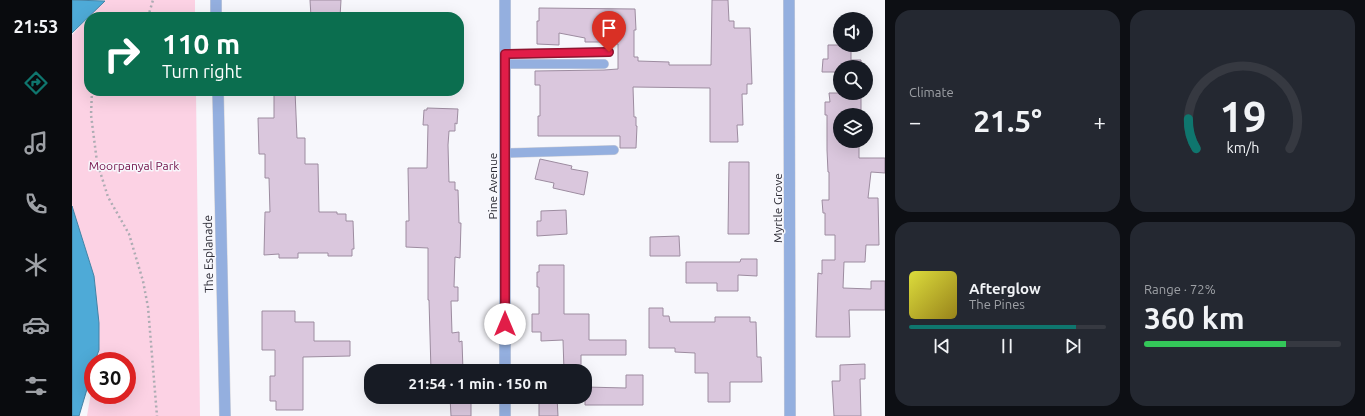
<!DOCTYPE html>
<html lang="en">
<head>
<meta charset="utf-8">
<style>
	body { margin:0; font-family:Ubuntu,sans-serif; background:#242831; color:#f1f3f6; height:100vh; display:flex; flex-direction:column; font-size:15px; white-space:nowrap }
	* { box-sizing:border-box; margin:0 }
	p { font-size:13px; color:#9ea1a6 }
	.icon { flex:none; width:22px; height:22px; fill:none; stroke:currentColor; stroke-width:2; stroke-linecap:round; stroke-linejoin:round }
	.map { position:relative; flex:1; overflow:hidden }
	.side { display:flex; flex-direction:column; gap:10px; padding:10px; background:#0d0f14; width:480px }
	.side>* { flex:none }
	.guide { position:absolute; left:12px; top:12px; width:380px; height:84px; border-radius:16px; box-shadow:0 4px 16px #0002; background:#0b6e4f; color:#fff; overflow:hidden }
	.controls { position:absolute; left:761px; top:12px; display:grid; gap:8px }
	.controls a { display:grid; place-items:center; width:40px; height:40px; border-radius:50%; background:#171b24; box-shadow:0 4px 16px #0002; font-size:20px }
	.speed { position:absolute; left:12px; top:352px; display:flex; gap:8px; font-size:20px; font-weight:700; text-align:center }
	.speed>* { display:grid; place-content:center; width:52px; height:52px; border-radius:50%; background:#171b24; box-shadow:0 4px 16px #0002; line-height:1 }
	.speed .limit { border:6px solid #d22; background:#fff; color:#111 }
	.pin { position:absolute; display:grid; place-items:center; width:34px; height:34px; color:#fff; margin:-41px -17px; border-radius:50% 50% 50% 0; rotate:-45deg; box-shadow:0 0 4px #0007 }
	.pin .icon { rotate:45deg }
	.me { position:absolute; width:44px; margin:-22px; rotate:0deg; stroke-linejoin:round; filter:drop-shadow(0 0 3px #0008) }
	.turn { display:flex; align-items:center; gap:14px; height:84px; padding:0 12px; font-size:18px }
	.turn .icon { width:52px; height:52px; stroke-width:2.5 }
	.turn b { display:block; font-size:28px; line-height:34px }
	.big { font-size:30px; font-weight:700; line-height:1.1 }
	.side .tile { flex:1; display:flex; flex-direction:column; justify-content:center; gap:6px; min-width:0; padding:0 14px; border-radius:16px; background:#242831 }
	.side .dial { align-items:center; gap:0 }
	.dial svg { height:104px; overflow:visible; fill:none; stroke:#363941; stroke-width:7; stroke-linecap:round; text-anchor:middle }
	.dial text { fill:#f1f3f6; stroke:none }
	.song { display:flex; align-items:center; gap:12px }
	.cover { width:48px; height:48px; border-radius:6px; background:linear-gradient(135deg,hsl(60 70% 55%),hsl(50 70% 35%)) }
	.played { height:4px; border-radius:2px; background:linear-gradient(90deg,#0f766e 85%,#363941 85%) }
	.keys { display:flex; justify-content:space-around; direction:ltr }
	.heat { display:flex; justify-content:space-between; align-items:center; font-size:22px; direction:ltr }
	.charge { height:6px; border-radius:3px; background:linear-gradient(90deg,#34c759 72%,#363941 0) }
	.side .tiles { flex:1; display:grid; gap:10px; grid-template-columns:repeat(2,1fr) }
	.trip { position:absolute; left:292px; top:364px; width:228px; height:40px; border-radius:16px; background:#171b24; box-shadow:0 4px 16px #0002; font-weight:700; line-height:40px; text-align:center }
	main { display:flex; flex:1; min-height:0 }
	.dock { display:flex; flex-direction:column; width:72px; justify-content:space-around; align-items:center; background:#090b0e; color:#9ea1a6 }
	.dock .icon { width:28px; height:28px }
	.dock .on { color:#0f766e }
	.dock b { font-size:18px; color:#f1f3f6 }
	.map>svg:first-child { display:block }
	.green { fill:#fcd2e4 }
	.water { fill:#4eaad7; stroke:#4383a6 }
	.building { fill:#dac7dd; stroke:#9d8ca0 }
	.lines { fill:none; stroke-linecap:round; stroke-linejoin:round }
	.service-casing { stroke:#d2d2d8; stroke-width:10 }
	.minor-casing { stroke:#d2d2d8; stroke-width:12 }
	.tertiary-casing { stroke:#d2d2d8; stroke-width:12 }
	.path { stroke:#adacb3; stroke-width:2.5; stroke-dasharray:2 3; stroke-linecap:butt }
	.service { stroke:#94afdf; stroke-width:9 }
	.minor { stroke:#94afdf; stroke-width:11 }
	.tertiary { stroke:#94afdf; stroke-width:11 }
	.route-casing { stroke:#92132f; stroke-width:10 }
	.route { stroke:#e11d48; stroke-width:7 }
	.labels { text-anchor:middle; dominant-baseline:central; stroke-width:3; stroke-linejoin:round; paint-order:stroke }
	.park-label { font-size:12px; fill:#711049; stroke:#f7f7fc }
	.street-label { font-size:12px; fill:#292832; stroke:#f7f7fc }
</style>
</head>
<body>
<main>
<nav class="dock">
<b>21:53</b>
<svg class="icon on" aria-label="directions" viewBox="0 0 24 24"><path d="M12 3l9 9-9 9-9-9zM9 14v-3h6M13 9l2 2-2 2"/></svg>
<svg class="icon" aria-label="music" viewBox="0 0 24 24"><path d="M9 18V5l10-2v13"/><circle cx="6" cy="18" r="3"/><circle cx="16" cy="16" r="3"/></svg>
<svg class="icon" aria-label="phone" viewBox="0 0 24 24"><path d="M5 4h4l2 5-3 2q2 4 5 5l2-3 5 2v4C11 20 4 13 5 4z"/></svg>
<svg class="icon" aria-label="climate" viewBox="0 0 24 24"><path d="M12 3v18M4 7l16 10M4 17L20 7"/></svg>
<svg class="icon" aria-label="car" viewBox="0 0 24 24"><path d="M5 17H2v-5l4-1 3-4h7l3 4 3 1v5h-3M9 17h6M6 11h13"/><circle cx="7" cy="17" r="2"/><circle cx="17" cy="17" r="2"/></svg>
<svg class="icon" aria-label="filters" viewBox="0 0 24 24"><path d="M4 7h16M4 17h16"/><circle cx="9" cy="7" r="2"/><circle cx="15" cy="17" r="2"/></svg>
</nav>
<div class="map">
<svg width="813" height="416" viewBox="0 0 813 416">
	<rect width="100%" height="100%" fill="#f7f7fc"/>
	<!-- green -->
	<path class="green" d="M33,0H123V17H17Z
		M17,17V91H124L128,416H15L21,381V395H55V361H25L27,350L22,276L0,206V35Z"/>
	<!-- water -->
	<path class="water" d="M0,0L33,1L0,33Z
		M0,206L22,276L27,323V350L23,361H21V369L7,416H0Z"/>
	<!-- building -->
	<path class="building" d="M238,0H269L268,17H239Z
		M640,0H656L657,21H662V28H678L680,84H675V94H670L671,125H665L666,142H638V88L561,87L562,117H564V126H565L564,148H548V136H466V116H468V85H463V71L532,70L546,69V44H544V42H513V38L487,33V45L465,44V21H467V8L563,9L564,30H562V57H566V61L597,62V65H639Z
		M756,45H779V60H789V67H768V72H750L751,59H756Z
		M202,91H223L225,138H233V164H246L247,212H265V214H274V221H281L282,249H280V256H256V253H226V258H207V254L192,255L193,212H198L197,178H193V154H187L186,118H202Z
		M757,93H789V115H768V141H787V158H813V173L799,172L796,198H806L807,245H794L793,262H772L771,288L799,289V281H813V310H777L778,337H744L746,273L750,274V260H763V235H753V213H751L750,200H757V172H756L755,150V115H753V102H758Z
		M355,108L386,109L385,124L383,123V131H377L376,145L377,182H383V190H386L387,223H389L388,258L383,257L382,287H386V301H379L380,333L387,332V342L390,341L391,371H359L357,300H356V248L334,247V221H337L336,168H355L356,125H351L352,110H355Z
		M468,159L500,166L499,169L516,172L512,195L481,188L482,183L463,179Z
		M657,162H677V234H656Z
		M494,210L495,234L465,236V221H469V211Z
		M607,236L608,256H578V237Z
		M669,259H685V276L666,275V291H645V283H614V262H668Z
		M467,265H492V314H517V340H554V355H509V371H492L491,340L469,341V332H460V314H467V287H465V272H467Z
		M577,308H591V316H597L598,322H643V317H678V322H684L685,357H689L690,382H658V402H636V373H623V353L603,352V348H577Z
		M190,311H223V322H242V341H278V356L231,357V410H204V401H198V376H203V350H190Z
		M793,364V379H788L789,416H762L760,381H768V365Z
		M554,375H571V405H513V387L554,388Z
		M378,397H399V416H379Z
		M467,397H485L486,416H467Z"/>
	<g class="lines">
		<!-- service casing -->
		<g class="service-casing">
			<path id="service" d="M433,54L537,52
				M433,64H532
				M433,153L542,150"/>
		</g>
		<!-- minor casing -->
		<g class="minor-casing">
			<path id="minor" d="M433,0V371
				M717,0L718,416
				M433,397V416"/>
		</g>
		<!-- tertiary casing -->
		<g class="tertiary-casing">
			<path id="tertiary" d="M144,0V17
				M146,91L153,416"/>
		</g>
		<!-- path -->
		<path class="path" d="M76,17L81,0
			M20,91L19,115L25,162L36,197L57,234L71,281L76,307L85,416"/>
		<!-- service -->
		<use href="#service" class="service"/>
		<!-- minor -->
		<use href="#minor" class="minor"/>
		<!-- tertiary -->
		<use href="#tertiary" class="tertiary"/>
	</g>
	<g class="lines">
		<!-- route casing -->
		<g class="route-casing">
			<path id="route" d="M433,324V54L537,52"/>
		</g>
		<!-- route -->
		<use href="#route" class="route"/>
	</g>
	<g class="labels">
		<!-- park labels -->
		<g class="park-label">
			<text x="62" y="165">Moorpanyal Park</text>
		</g>
		<!-- street labels -->
		<g class="street-label">
			<text transform="translate(420 186) rotate(-90)">Pine Avenue</text>
			<text transform="translate(705 208) rotate(-90)">Myrtle Grove</text>
			<text transform="translate(136 254) rotate(-91)">The Esplanade</text>
		</g>
	</g>
</svg>
<div class="controls">
<a><svg class="icon" aria-label="sound" viewBox="0 0 24 24"><path d="M4 9h4l5-4v14l-5-4H4zM17 9q2 3 0 6"/></svg></a>
<a><svg class="icon" aria-label="search" viewBox="0 0 24 24"><circle cx="10" cy="10" r="6"/><path d="M15 15l6 6"/></svg></a>
<a><svg class="icon" aria-label="layers" viewBox="0 0 24 24"><path d="M12 4l9 5-9 5-9-5zM3 14l9 5 9-5"/></svg></a>
</div>
<div class="speed"><div class="limit">30</div></div>
<div class="pin" style="left:537px;top:52px;background:#d93025"><svg class="icon" aria-label="arrive" viewBox="0 0 24 24"><path d="M6 21V4h12l-3 4 3 4H6"/></svg></div>
<svg class="me" style="left:433px;top:324px" viewBox="-20 -20 40 40"><circle r="19" fill="#fff"/><path d="M0-13L10 11 0 6-10 11z" fill="#e11d48"/></svg>
<div class="trip">21:54 · 1 min · 150 m</div>
<div class="guide">
<div class="turn"><svg class="icon" aria-label="right" viewBox="0 0 24 24"><path d="M7 20v-9h11M14 6l5 5-5 5"/></svg><div><b>110 m</b>Turn right</div></div>
</div>
</div>
<section class="side">
<div class="tiles">
<div class="tile"><p>Climate</p>
<div class="heat"><a>−</a><b class="big">21.5°</b><a>+</a></div>
</div>
<div class="tile dial"><svg viewBox="0 0 100 80">
<path d="M14 69A42 42 0 1 1 86 69"/>
<path d="M14 69A42 42 0 0 1 8 46" stroke="#0f766e"/>
<text x="50" y="56" font-size="32" font-weight="700">19</text>
<text x="50" y="72" font-size="11">km/h</text>
</svg></div>
<div class="tile">
<div class="song"><i class="cover"></i><div><b>Afterglow</b><p>The Pines</p></div></div>
<div class="played"></div>
<div class="keys"><svg class="icon" aria-label="previous" viewBox="0 0 24 24"><path d="M18 5L8 12l10 7zM5 5v14"/></svg><svg class="icon" aria-label="pause" viewBox="0 0 24 24"><path d="M8 5v14M16 5v14"/></svg><svg class="icon" aria-label="next" viewBox="0 0 24 24"><path d="M6 5l10 7-10 7zM19 5v14"/></svg></div>
</div>
<div class="tile"><p>Range · 72%</p><b class="big">360 km</b><div class="charge"></div></div>
</div>
</section>
</main>
</body>
</html>
